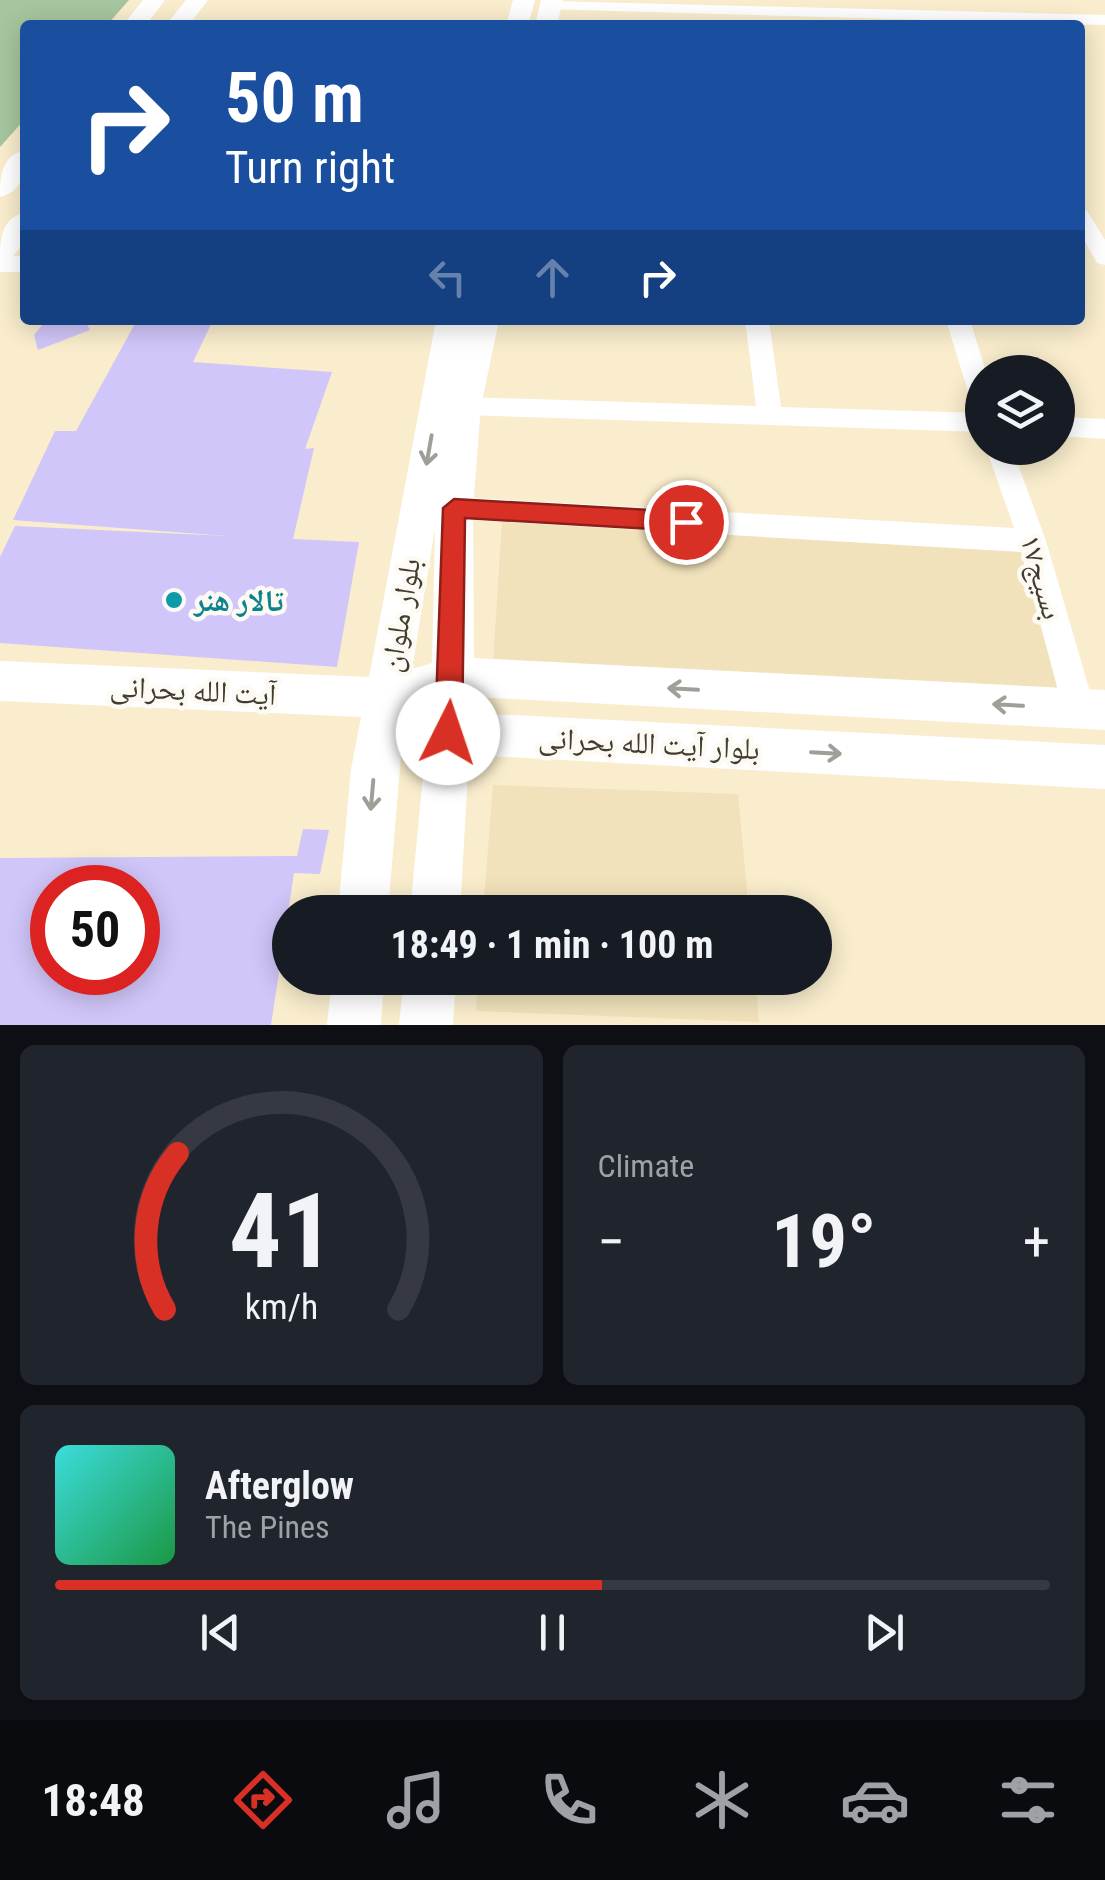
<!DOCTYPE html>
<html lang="en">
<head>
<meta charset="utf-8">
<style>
	body { margin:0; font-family:"Roboto Condensed","Noto Naskh Arabic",sans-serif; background:#20242c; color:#f1f3f6; height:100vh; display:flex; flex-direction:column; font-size:38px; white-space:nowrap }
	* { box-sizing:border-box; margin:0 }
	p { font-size:32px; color:#9ea1a6 }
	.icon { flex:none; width:55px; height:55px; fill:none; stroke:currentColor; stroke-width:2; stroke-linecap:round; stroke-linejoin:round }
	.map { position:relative; height:1025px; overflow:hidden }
	.panel { display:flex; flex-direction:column; gap:20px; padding:20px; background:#0d0f14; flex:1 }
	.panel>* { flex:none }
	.guide { position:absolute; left:20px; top:20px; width:1065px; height:305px; border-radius:10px; box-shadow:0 5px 25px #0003; background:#1a4fa0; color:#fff; overflow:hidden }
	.tools { position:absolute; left:965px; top:355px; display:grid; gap:20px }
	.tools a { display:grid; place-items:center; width:110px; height:110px; border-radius:50%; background:#171b24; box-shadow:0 5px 25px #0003; font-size:50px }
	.speed { position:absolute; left:30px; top:865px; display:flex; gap:20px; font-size:50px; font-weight:700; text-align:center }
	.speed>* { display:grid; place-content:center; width:130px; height:130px; border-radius:50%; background:#171b24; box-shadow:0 5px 25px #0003; line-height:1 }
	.speed .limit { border:15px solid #d22; background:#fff; color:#111 }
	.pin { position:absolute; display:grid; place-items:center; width:85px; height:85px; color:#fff; margin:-42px; border:5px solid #fff; border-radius:50%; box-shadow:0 2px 10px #0007 }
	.me { position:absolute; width:110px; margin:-55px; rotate:4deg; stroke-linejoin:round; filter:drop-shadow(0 0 8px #0008) }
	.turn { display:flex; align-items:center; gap:35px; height:210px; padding:0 40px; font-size:45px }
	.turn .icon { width:130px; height:130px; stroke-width:2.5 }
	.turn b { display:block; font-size:70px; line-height:85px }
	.lanes { display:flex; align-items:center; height:95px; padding:0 40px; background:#0003; justify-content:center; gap:50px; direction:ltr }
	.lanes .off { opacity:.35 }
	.big { font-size:75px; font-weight:700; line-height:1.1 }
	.panel .tile { flex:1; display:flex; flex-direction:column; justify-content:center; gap:15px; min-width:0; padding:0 35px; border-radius:15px; background:#20242c }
	.panel .dial { align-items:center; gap:0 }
	.dial svg { height:260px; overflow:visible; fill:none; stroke:#363941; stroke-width:7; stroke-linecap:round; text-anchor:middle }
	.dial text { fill:#f1f3f6; stroke:none }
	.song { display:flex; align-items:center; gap:30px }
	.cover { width:120px; height:120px; border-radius:15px; background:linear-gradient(135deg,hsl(180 70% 55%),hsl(140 70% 35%)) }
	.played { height:10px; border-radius:5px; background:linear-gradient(90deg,#d93025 55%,#363941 55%) }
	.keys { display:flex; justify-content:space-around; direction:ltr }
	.heat { display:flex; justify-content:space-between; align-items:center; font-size:55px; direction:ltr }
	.panel .tiles { flex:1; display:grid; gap:20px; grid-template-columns:1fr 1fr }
	.tile:last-child { grid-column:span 2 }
	.trip { position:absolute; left:272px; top:895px; width:560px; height:100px; border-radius:50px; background:#171b24; box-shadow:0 5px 25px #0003; font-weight:700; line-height:100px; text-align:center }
	.tabs { display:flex; height:160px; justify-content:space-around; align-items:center; background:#090b0e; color:#9ea1a6 }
	.tabs .icon { width:70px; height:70px }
	.tabs .on { color:#d93025 }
	.tabs b { font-size:45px; color:#f1f3f6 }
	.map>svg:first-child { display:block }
	.built { fill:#f1e2bb }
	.green { fill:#a6c69f }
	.building { fill:#d0c6f9; fill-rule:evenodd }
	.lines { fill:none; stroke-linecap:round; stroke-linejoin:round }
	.minor { fill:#fff; fill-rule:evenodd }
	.tertiary { fill:#fff; fill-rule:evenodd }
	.secondary { fill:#fff; fill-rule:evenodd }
	.oneway { stroke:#a09e98 }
	.route { fill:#d93025; stroke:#8d1f18; stroke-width:2.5 }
	.culture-dot { fill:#0f9aa8; stroke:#fdfaf4; stroke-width:4 }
	.labels { text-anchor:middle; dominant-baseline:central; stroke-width:9; stroke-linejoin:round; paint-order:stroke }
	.street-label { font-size:30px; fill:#423d30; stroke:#fdfaf4 }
	.culture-label { font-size:30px; font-weight:bold; fill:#0d838f; stroke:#fdfaf4; text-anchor:start }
</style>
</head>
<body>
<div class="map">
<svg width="1105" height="1025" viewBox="0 0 1105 1025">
	<rect width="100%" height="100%" fill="#f9edcd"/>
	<!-- built -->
	<path class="built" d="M502,521L1029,548L1079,709L492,680Z
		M493,785L738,794L749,912H483Z
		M478,978H755L759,1022L476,1011Z"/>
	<!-- green -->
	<path class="green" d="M0,0H129L107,25H25V119L0,147Z"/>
	<!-- building -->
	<path class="building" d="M46,320H85L90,330L38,350L34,335Z
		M137,320H213L193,362L332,372L305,449L314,448L293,539L359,542L337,667L0,643V557L15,526L227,536L13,520L55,431H76Z
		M303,829L329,830L320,874L294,873L271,1025H0V858L297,856ZM52,888H138V972H52Z"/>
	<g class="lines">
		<!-- minor -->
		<path class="minor" d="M550,1L1105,15V25L544,9V3Z
			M1080,209L1087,211L1105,240V265L1097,263L1080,233Z
			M745,320H769L781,407L982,413V432L464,415L455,413L451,406L455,399L464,397L756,406Z
			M946,320H970L986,372H982V407L973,404L970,398Z
			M1058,417L1105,419V439L1058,436Z
			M986,448H1012L1046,541L1095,709L1090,720L1079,724L1068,720L1063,709L1021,552L454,519L444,516L440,508L444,500L454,497L1014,528Z"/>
		<!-- tertiary -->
		<path class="tertiary" d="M0,256H25V272H0Z"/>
		<!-- secondary -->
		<path class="secondary" d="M143,0H165L146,25H123Z
			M186,0H208L189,25H166Z
			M513,0H535L528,25H506Z
			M541,0H563L557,25H535Z
			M25,150C25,171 24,191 0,197C0,177 1,156 25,150Z
			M25,212C25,234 25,256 0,262C0,241 0,219 25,212Z
			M436,320H499L481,406L473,508L474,658L1105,690V730L473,697L472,713L1105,745V789L469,755L460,912H410L426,744L403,731L388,912H338L351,769L361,717L0,701V661L369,677ZM435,528L432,663L412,669Z
			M332,978H384L381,1025H327Z
			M404,978H456L453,1025H399Z"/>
	</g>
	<!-- one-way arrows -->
	<defs><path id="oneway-shaft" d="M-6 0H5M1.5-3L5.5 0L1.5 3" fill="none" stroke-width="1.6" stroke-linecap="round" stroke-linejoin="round" transform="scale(2.5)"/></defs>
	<g class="oneway">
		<use href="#oneway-shaft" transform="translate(429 450) rotate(100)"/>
		<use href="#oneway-shaft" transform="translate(683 689) rotate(-177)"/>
		<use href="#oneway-shaft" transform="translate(1008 705) rotate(-177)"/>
		<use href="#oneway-shaft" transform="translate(826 753) rotate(3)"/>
		<use href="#oneway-shaft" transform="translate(372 795) rotate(95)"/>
	</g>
	<!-- route -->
	<path class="route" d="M454,499L686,512L697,522L686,531L465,518L462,733L458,742L448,746L439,742L435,733L443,508Z"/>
	<!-- markers -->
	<circle class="culture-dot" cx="174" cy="600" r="10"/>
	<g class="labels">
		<!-- street labels -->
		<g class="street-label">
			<text transform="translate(1042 577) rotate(74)">بسیج۱۷</text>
			<text transform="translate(400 615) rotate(-80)">بلوار ملوان</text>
			<text transform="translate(193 690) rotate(3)">آیت الله بحرانی</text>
			<text transform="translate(649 743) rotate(3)">بلوار آیت الله بحرانی</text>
		</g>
		<!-- culture labels -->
		<g class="culture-label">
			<text x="194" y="600">تالار هنر</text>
		</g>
	</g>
</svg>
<div class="tools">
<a><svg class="icon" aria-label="layers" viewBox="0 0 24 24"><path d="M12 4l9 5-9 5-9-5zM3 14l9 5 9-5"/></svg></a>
</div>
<div class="speed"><div class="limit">50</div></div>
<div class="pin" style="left:686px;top:522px;background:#d93025"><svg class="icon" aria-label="arrive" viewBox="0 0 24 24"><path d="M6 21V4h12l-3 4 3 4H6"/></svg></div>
<svg class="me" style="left:448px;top:733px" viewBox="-20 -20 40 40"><circle r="19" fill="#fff"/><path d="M0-13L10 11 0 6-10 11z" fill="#d93025"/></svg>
<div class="trip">18:49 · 1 min · 100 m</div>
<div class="guide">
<div class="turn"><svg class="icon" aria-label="right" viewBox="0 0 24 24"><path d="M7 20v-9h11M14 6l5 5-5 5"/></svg><div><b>50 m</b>Turn right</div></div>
<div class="lanes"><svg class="icon off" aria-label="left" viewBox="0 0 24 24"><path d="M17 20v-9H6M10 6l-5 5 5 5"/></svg><svg class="icon off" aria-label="ahead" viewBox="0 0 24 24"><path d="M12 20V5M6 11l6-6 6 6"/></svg><svg class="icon" aria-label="right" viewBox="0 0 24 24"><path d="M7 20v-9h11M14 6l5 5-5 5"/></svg></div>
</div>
</div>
<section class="panel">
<div class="tiles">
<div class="tile dial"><svg viewBox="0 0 100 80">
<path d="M14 69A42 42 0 1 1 86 69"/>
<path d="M14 69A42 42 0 0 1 18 21" stroke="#d93025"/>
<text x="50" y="56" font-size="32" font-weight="700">41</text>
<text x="50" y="72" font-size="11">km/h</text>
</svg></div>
<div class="tile"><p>Climate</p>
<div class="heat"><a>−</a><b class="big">19°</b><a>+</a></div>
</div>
<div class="tile">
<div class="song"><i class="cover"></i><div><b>Afterglow</b><p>The Pines</p></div></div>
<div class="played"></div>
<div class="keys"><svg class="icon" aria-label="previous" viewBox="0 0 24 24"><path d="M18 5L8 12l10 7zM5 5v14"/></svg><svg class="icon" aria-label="pause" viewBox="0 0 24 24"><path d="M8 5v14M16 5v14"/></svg><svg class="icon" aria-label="next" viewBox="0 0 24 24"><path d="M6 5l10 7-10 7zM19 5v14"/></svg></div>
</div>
</div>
</section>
<nav class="tabs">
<b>18:48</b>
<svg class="icon on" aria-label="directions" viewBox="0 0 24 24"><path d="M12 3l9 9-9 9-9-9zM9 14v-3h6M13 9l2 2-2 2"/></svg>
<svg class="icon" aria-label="music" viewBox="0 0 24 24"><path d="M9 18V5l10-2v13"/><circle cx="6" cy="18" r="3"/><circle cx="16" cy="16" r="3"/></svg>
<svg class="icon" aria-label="phone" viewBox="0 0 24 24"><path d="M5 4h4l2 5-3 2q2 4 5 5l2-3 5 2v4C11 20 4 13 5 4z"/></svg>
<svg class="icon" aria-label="climate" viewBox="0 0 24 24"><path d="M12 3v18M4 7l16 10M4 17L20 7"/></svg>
<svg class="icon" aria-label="car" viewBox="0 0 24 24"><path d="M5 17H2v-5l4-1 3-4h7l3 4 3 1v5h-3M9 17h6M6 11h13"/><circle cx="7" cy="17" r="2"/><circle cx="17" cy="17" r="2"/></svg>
<svg class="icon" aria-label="filters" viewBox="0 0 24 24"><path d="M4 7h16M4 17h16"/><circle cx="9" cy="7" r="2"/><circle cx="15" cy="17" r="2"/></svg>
</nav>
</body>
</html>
